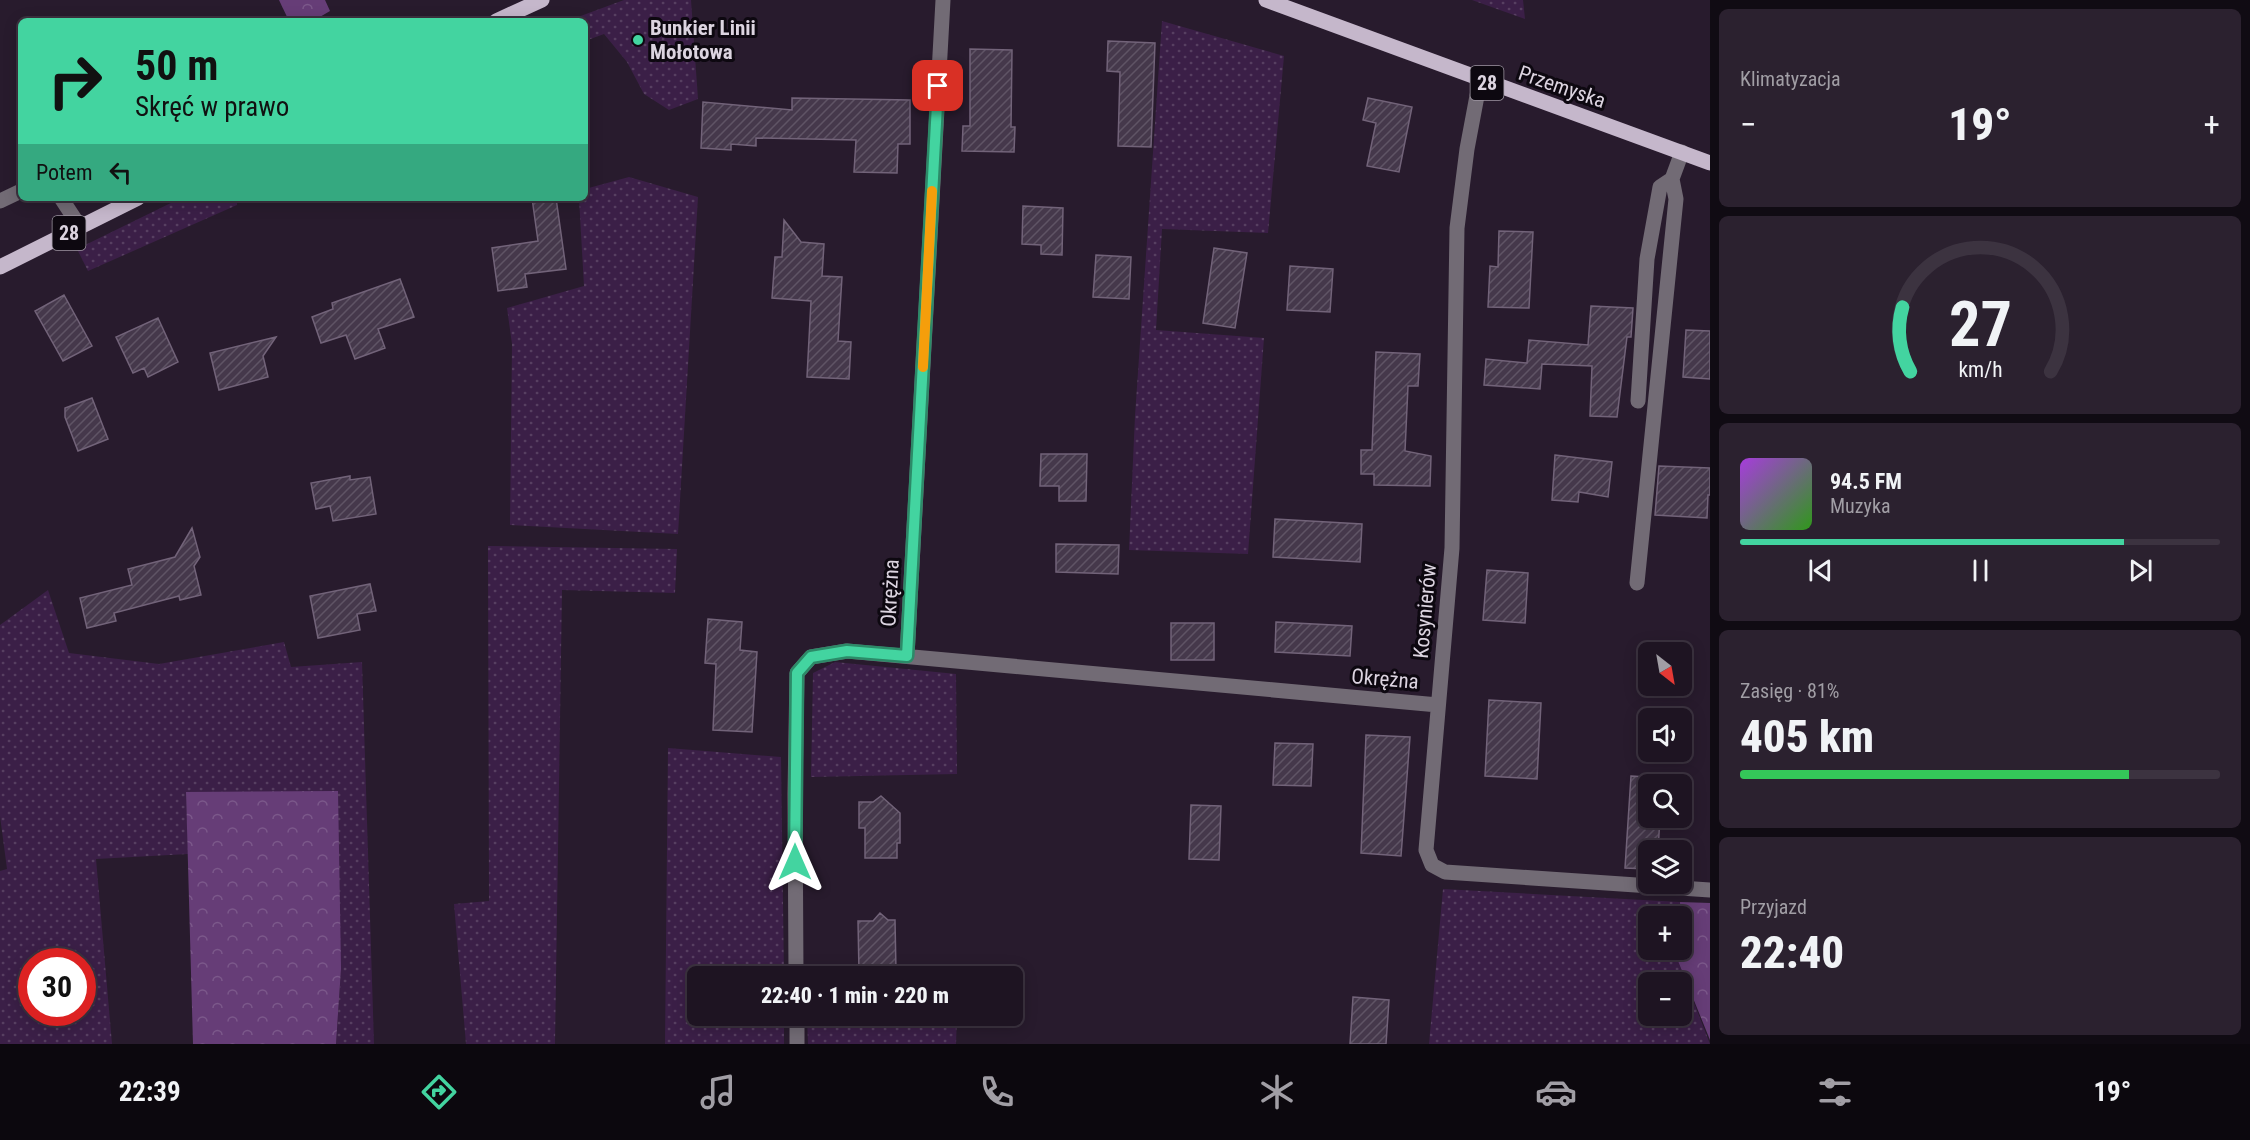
<!DOCTYPE html>
<html lang="pl">
<head>
<meta charset="utf-8">
<style>
	body { margin:0; font-family:"Roboto Condensed",sans-serif; background:#2b212f; color:#f1f3f6; height:100vh; display:flex; flex-direction:column; font-size:22px; white-space:nowrap }
	* { box-sizing:border-box; margin:0 }
	p { font-size:20px; color:#a19ea5 }
	.icon { flex:none; width:33px; height:33px; fill:none; stroke:currentColor; stroke-width:2; stroke-linecap:round; stroke-linejoin:round }
	.map { position:relative; flex:1; overflow:hidden }
	.sheet { display:flex; flex-direction:column; gap:9px; padding:9px; background:#100b13; width:540px }
	.sheet>* { flex:none }
	.guide { position:absolute; left:18px; top:18px; width:570px; height:183px; border-radius:9px; box-shadow:0 3px 15px #0003,0 0 0 2px #3c3340; background:#43d4a0; color:#111; overflow:hidden }
	.needle { width:39px; rotate:149deg }
	.buttons { position:absolute; left:1638px; top:642px; display:grid; gap:12px }
	.buttons a { display:grid; place-items:center; width:54px; height:54px; border-radius:9px; background:#1e1422; box-shadow:0 3px 15px #0003,0 0 0 2px #3c3340; font-size:30px }
	.speed { position:absolute; left:18px; top:948px; display:flex; gap:12px; font-size:30px; font-weight:700; text-align:center }
	.speed>* { display:grid; place-content:center; width:78px; height:78px; border-radius:50%; background:#1e1422; box-shadow:0 3px 15px #0003,0 0 0 2px #3c3340; line-height:1 }
	.speed .limit { border:9px solid #d22; background:#fff; color:#111 }
	.pin { position:absolute; display:grid; place-items:center; width:51px; height:51px; color:#fff; margin:-26px; border-radius:12px; box-shadow:0 3px 9px #0006 }
	.me { position:absolute; width:66px; margin:-33px; rotate:0deg; stroke-linejoin:round; filter:drop-shadow(0 0 4px #0008) }
	.turn { display:flex; align-items:center; gap:21px; height:126px; padding:0 18px; font-size:27px }
	.turn .icon { width:78px; height:78px; stroke-width:2.5 }
	.turn b { display:block; font-size:42px; line-height:51px }
	.then { display:flex; align-items:center; height:57px; padding:0 18px; background:#0003; gap:12px; font-size:22px }
	.big { font-size:45px; font-weight:800; line-height:1.1 }
	.sheet .widget { flex:1; display:flex; flex-direction:column; justify-content:center; gap:9px; min-width:0; padding:0 21px; border-radius:9px; background:#2b212f }
	.sheet .dial { align-items:center; gap:0 }
	.dial svg { height:156px; overflow:visible; fill:none; stroke:#3c3340; stroke-width:7; stroke-linecap:round; text-anchor:middle }
	.dial text { fill:#f1f3f6; stroke:none }
	.song { display:flex; align-items:center; gap:18px }
	.cover { width:72px; height:72px; border-radius:9px; background:linear-gradient(135deg,hsl(280 70% 55%),hsl(110 70% 35%)) }
	.played { height:6px; border-radius:3px; background:linear-gradient(90deg,#43d4a0 80%,#3c3340 80%) }
	.keys { display:flex; justify-content:space-around; direction:ltr }
	.heat { display:flex; justify-content:space-between; align-items:center; font-size:33px; direction:ltr }
	.charge { height:9px; border-radius:4px; background:linear-gradient(90deg,#34c759 81%,#3c3340 0) }
	.trip { position:absolute; left:687px; top:966px; width:336px; height:60px; border-radius:9px; background:#1e1422; box-shadow:0 3px 15px #0003,0 0 0 2px #3c3340; font-weight:800; line-height:60px; text-align:center }
	.menu { display:flex; height:96px; justify-content:space-around; align-items:center; background:#0c080e; color:#a19ea5 }
	.menu .icon { width:42px; height:42px }
	.menu .active { color:#43d4a0 }
	.menu b { font-size:27px; color:#f1f3f6 }
	main { display:flex; flex:1; min-height:0 }
	.map>svg:first-child { display:block }
	.grass { fill:url(#grass-dots); fill-rule:evenodd }
	.forest { fill:url(#forest-crowns) }
	.building { fill:url(#building-hatch); stroke:#726379; stroke-width:1.5 }
	.lines { fill:none; stroke-linecap:round; stroke-linejoin:round }
	.minor { stroke:#726b75; stroke-width:15 }
	.major { stroke:#c5b7cb; stroke-width:15 }
	.route-casing { stroke:#2c8a68; stroke-width:15 }
	.route { stroke:#43d4a0; stroke-width:10 }
	.slow { stroke:#f59e0b; stroke-width:10 }
	.poi-dot { fill:#43d4a0; stroke:#0d0810; stroke-width:2 }
	.labels { text-anchor:middle; dominant-baseline:central; stroke-width:6; stroke-linejoin:round; paint-order:stroke }
	.shield { fill:#0d0810; stroke:#9e97a2; stroke-width:1.5 }
	.shield-label { font-size:20px; font-weight:bold; fill:#dcd4e0 }
	.poi-label { font-size:21px; font-weight:bold; fill:#dcd4e0; stroke:#0d0810; text-anchor:start }
	.street-label { font-size:21px; fill:#dcd4e0; stroke:#0d0810 }
</style>
</head>
<body>
<main>
<div class="map">
<svg width="1710" height="1044" viewBox="0 0 1710 1044">
	<defs>
		<pattern id="grass-dots" width="8" height="8" patternUnits="userSpaceOnUse" patternTransform="scale(1.5)"><rect width="8" height="8" fill="#3b1f47"/><path d="M2 2h.1M6 6h.1" fill="none" stroke="#573f61" stroke-width="1.8" stroke-linecap="round"/></pattern>
		<pattern id="forest-crowns" width="20" height="18" patternUnits="userSpaceOnUse" patternTransform="scale(1.5)"><rect width="20" height="18" fill="#663d77"/><path d="M2 6a3 3 0 1 1 6 0M12 15a3 3 0 1 1 6 0" fill="none" stroke="#7b588a"/></pattern>
		<pattern id="building-hatch" width="6" height="6" patternUnits="userSpaceOnUse" patternTransform="scale(1.5)"><rect width="6" height="6" fill="#45384b"/><path d="M-1 1l2-2M0 6l6-6M5 7l2-2" fill="none" stroke="#5f5465"/></pattern>
	</defs>
	<rect width="100%" height="100%" fill="#281b2d"/>
	<!-- grass -->
	<path class="grass" d="M624,0H691L698,99L669,110L644,94L627,62L604,34L585,41V21H567Z
		M1471,0H1523L1525,19L1472,0Z
		M1162,21L1284,56L1268,233L1162,229L1156,330L1264,338L1248,554L1129,550L1135,416Z
		M629,177L698,197L678,534L510,525L512,344L507,308L584,286L579,198H585V189Z
		M181,198H237V205L88,271L77,249Z
		M488,546L677,549L675,593L562,590L555,1044H466L454,904L489,901Z
		M48,590L69,653L159,664L284,642L291,667L362,662L374,1044H336L341,969L186,792L188,854L96,859L112,1044H0V871L7,869L0,816V625ZM32,962H82V1012H32Z
		M835,662L956,674L957,774L811,777L813,673Z
		M668,748L781,757L784,976H698V1016H784V1044H665Z
		M1443,889L1680,902L1679,916H1648V950H1678V961L1710,1044H1429ZM1648,982H1682V1016H1648Z
		M807,1016H957L956,1044H808Z"/>
	<!-- forest -->
	<path class="forest" d="M279,0H325L330,11L313,21H289Z
		M338,791L341,969L336,1044H193L186,792Z
		M1680,902L1710,903V1040L1678,961V950H1682Z"/>
	<!-- building -->
	<path class="building" d="M1108,41L1155,43L1151,147L1118,146L1120,72L1107,71Z
		M970,49L1012,50L1011,127H1015L1014,152L962,151L963,126H970Z
		M792,98L910,100V144H898L897,173L854,172L856,140L756,138V146L731,144V150L701,148L703,102L792,110Z
		M1368,98L1412,107L1399,172L1367,166L1376,123L1363,120Z
		M532,198H556L566,269L525,274L527,287L498,291L492,248L538,241Z
		M1023,206L1063,208L1062,255L1041,254V245L1022,244Z
		M784,220L801,242L824,244L822,276L842,277L838,341L851,342L849,379L807,377L811,301L772,298L775,257H782Z
		M1499,231L1533,232L1529,308L1488,307L1490,266L1498,267Z
		M1214,248L1247,253L1235,328L1203,323Z
		M1096,255L1131,257L1129,299L1093,297Z
		M1290,266L1333,269L1330,312L1287,310Z
		M400,279L414,317L378,329L385,348L355,359L346,335L321,343L312,317L333,309L332,303Z
		M64,295L92,346L63,361L35,311Z
		M1591,306L1633,308L1631,337H1627L1617,417L1590,416L1592,366L1542,364L1540,389L1484,385L1486,359L1527,363L1529,340L1588,345Z
		M158,318L178,362L148,377L144,368L133,373L116,337Z
		M1686,330L1710,331V379L1683,377Z
		M276,337L263,356L268,377L219,390L210,353Z
		M1376,352L1420,354L1418,386H1408L1405,451L1431,456L1430,486L1374,485V474H1361V450H1372Z
		M92,398L108,439L78,451L65,417V408Z
		M1041,454H1087L1086,501H1059V486H1040Z
		M1555,455L1612,462L1608,497L1579,492L1578,502L1552,500Z
		M1659,466L1710,468V495H1708L1707,518L1655,515Z
		M350,476V480L370,477L376,514L333,521L330,506L316,509L311,483Z
		M1275,519L1362,524L1360,562L1273,557Z
		M192,528L200,557L194,566L201,595L180,600L179,596L114,613L116,621L87,628L80,598L132,585L128,569L175,557Z
		M1056,544L1119,545L1118,574L1056,572Z
		M1487,570L1528,573L1525,623L1483,620Z
		M370,584L376,611L357,614L360,630L318,638L310,596Z
		M708,619L742,622L740,650L757,652L752,732L713,730L716,664L705,663Z
		M1276,622L1352,626L1350,656L1275,652Z
		M1171,623H1214V660H1171Z
		M1489,700L1541,703L1537,779L1485,776Z
		M1366,735L1410,737L1401,856L1361,853Z
		M1275,743L1313,744L1311,786L1273,785Z
		M1631,776L1662,778V784H1648V818H1660L1658,850H1648V869L1625,868Z
		M881,796L900,813V843H897V858H865V828H859V802H873Z
		M1191,805L1221,806L1219,860L1189,859Z
		M880,913L888,920H895L896,971L859,972L858,921H873Z
		M1353,997L1389,1000L1386,1044H1350Z"/>
	<g class="lines">
		<!-- minor -->
		<path class="minor" d="M1480,80L1467,149L1457,228L1452,548L1426,850L1432,865L1445,872L1710,890
			M61,198L80,227
			M0,201L21,191
			M1638,401L1647,259L1660,187L1672,179
			M1637,583L1676,199L1672,179L1682,152
			M907,656L943,0
			M796,976L795,794L797,673L811,657L847,651L1438,705
			M797,1016V1044"/>
		<!-- major -->
		<path class="major" d="M1266,0L1710,163
			M496,21L542,0
			M0,267L138,198"/>
	</g>
	<g class="lines">
		<!-- route casing -->
		<g class="route-casing">
			<path id="route" d="M795,862L797,673L811,657L847,651L907,656L938,86"/>
		</g>
		<!-- route -->
		<use href="#route" class="route"/>
		<!-- slow -->
		<path class="slow" d="M923,367L932,191"/>
	</g>
	<!-- markers -->
	<circle class="poi-dot" cx="638" cy="40" r="6"/>
	<g class="labels">
		<!-- shield labels -->
		<g class="shield">
			<rect x="1470.5" y="66" width="33" height="34" rx="4.5"/>
			<rect x="52.5" y="216" width="33" height="34" rx="4.5"/>
		</g>
		<g class="shield-label">
			<text x="1487" y="83">28</text>
			<text x="69" y="233">28</text>
		</g>
		<!-- poi labels -->
		<g class="poi-label">
			<text x="650" y="28">Bunkier Linii<tspan x="650" dy="24">Mołotowa</tspan></text>
		</g>
		<!-- street labels -->
		<g class="street-label">
			<text transform="translate(1562 87) rotate(19)">Przemyska</text>
			<text transform="translate(890 593) rotate(-87)">Okrężna</text>
			<text transform="translate(1425 611) rotate(-85)">Kosynierów</text>
			<text transform="translate(1385 679) rotate(5)">Okrężna</text>
		</g>
	</g>
</svg>
<div class="buttons">
<a><svg class="needle" viewBox="-14 -14 28 28"><path d="M0-13l5 13h-10z" fill="#e53935"/><path d="M0 13l5-13h-10z" fill="#a19ea5"/></svg></a>
<a><svg class="icon" aria-label="sound" viewBox="0 0 24 24"><path d="M4 9h4l5-4v14l-5-4H4zM17 9q2 3 0 6"/></svg></a>
<a><svg class="icon" aria-label="search" viewBox="0 0 24 24"><circle cx="10" cy="10" r="6"/><path d="M15 15l6 6"/></svg></a>
<a><svg class="icon" aria-label="layers" viewBox="0 0 24 24"><path d="M12 4l9 5-9 5-9-5zM3 14l9 5 9-5"/></svg></a>
<a>+</a>
<a>−</a>
</div>
<div class="speed"><div class="limit">30</div></div>
<div class="pin" style="left:938px;top:86px;background:#d93025"><svg class="icon" aria-label="arrive" viewBox="0 0 24 24"><path d="M6 21V4h12l-3 4 3 4H6"/></svg></div>
<svg class="me" style="left:795px;top:862px" viewBox="-20 -20 40 40"><path d="M0-17L14 15 0 8-14 15z" fill="#43d4a0" stroke="#fff" stroke-width="4"/></svg>
<div class="trip">22:40 · 1 min · 220 m</div>
<div class="guide">
<div class="turn"><svg class="icon" aria-label="right" viewBox="0 0 24 24"><path d="M7 20v-9h11M14 6l5 5-5 5"/></svg><div><b>50 m</b>Skręć w prawo</div></div>
<div class="then">Potem<svg class="icon" aria-label="left" viewBox="0 0 24 24"><path d="M17 20v-9H6M10 6l-5 5 5 5"/></svg></div>
</div>
</div>
<section class="sheet">
<div class="widget"><p>Klimatyzacja</p>
<div class="heat"><a>−</a><b class="big">19°</b><a>+</a></div>
</div>
<div class="widget dial"><svg viewBox="0 0 100 80">
<path d="M14 69A42 42 0 1 1 86 69"/>
<path d="M14 69A42 42 0 0 1 10 36" stroke="#43d4a0"/>
<text x="50" y="56" font-size="32" font-weight="700">27</text>
<text x="50" y="72" font-size="11">km/h</text>
</svg></div>
<div class="widget">
<div class="song"><i class="cover"></i><div><b>94.5 FM</b><p>Muzyka</p></div></div>
<div class="played"></div>
<div class="keys"><svg class="icon" aria-label="previous" viewBox="0 0 24 24"><path d="M18 5L8 12l10 7zM5 5v14"/></svg><svg class="icon" aria-label="pause" viewBox="0 0 24 24"><path d="M8 5v14M16 5v14"/></svg><svg class="icon" aria-label="next" viewBox="0 0 24 24"><path d="M6 5l10 7-10 7zM19 5v14"/></svg></div>
</div>
<div class="widget"><p>Zasięg · 81%</p><b class="big">405 km</b><div class="charge"></div></div>
<div class="widget"><p>Przyjazd</p><b class="big">22:40</b></div>
</section>
</main>
<nav class="menu">
<b>22:39</b>
<svg class="icon active" aria-label="directions" viewBox="0 0 24 24"><path d="M12 3l9 9-9 9-9-9zM9 14v-3h6M13 9l2 2-2 2"/></svg>
<svg class="icon" aria-label="music" viewBox="0 0 24 24"><path d="M9 18V5l10-2v13"/><circle cx="6" cy="18" r="3"/><circle cx="16" cy="16" r="3"/></svg>
<svg class="icon" aria-label="phone" viewBox="0 0 24 24"><path d="M5 4h4l2 5-3 2q2 4 5 5l2-3 5 2v4C11 20 4 13 5 4z"/></svg>
<svg class="icon" aria-label="climate" viewBox="0 0 24 24"><path d="M12 3v18M4 7l16 10M4 17L20 7"/></svg>
<svg class="icon" aria-label="car" viewBox="0 0 24 24"><path d="M5 17H2v-5l4-1 3-4h7l3 4 3 1v5h-3M9 17h6M6 11h13"/><circle cx="7" cy="17" r="2"/><circle cx="17" cy="17" r="2"/></svg>
<svg class="icon" aria-label="filters" viewBox="0 0 24 24"><path d="M4 7h16M4 17h16"/><circle cx="9" cy="7" r="2"/><circle cx="15" cy="17" r="2"/></svg>
<b>19°</b>
</nav>
</body>
</html>
